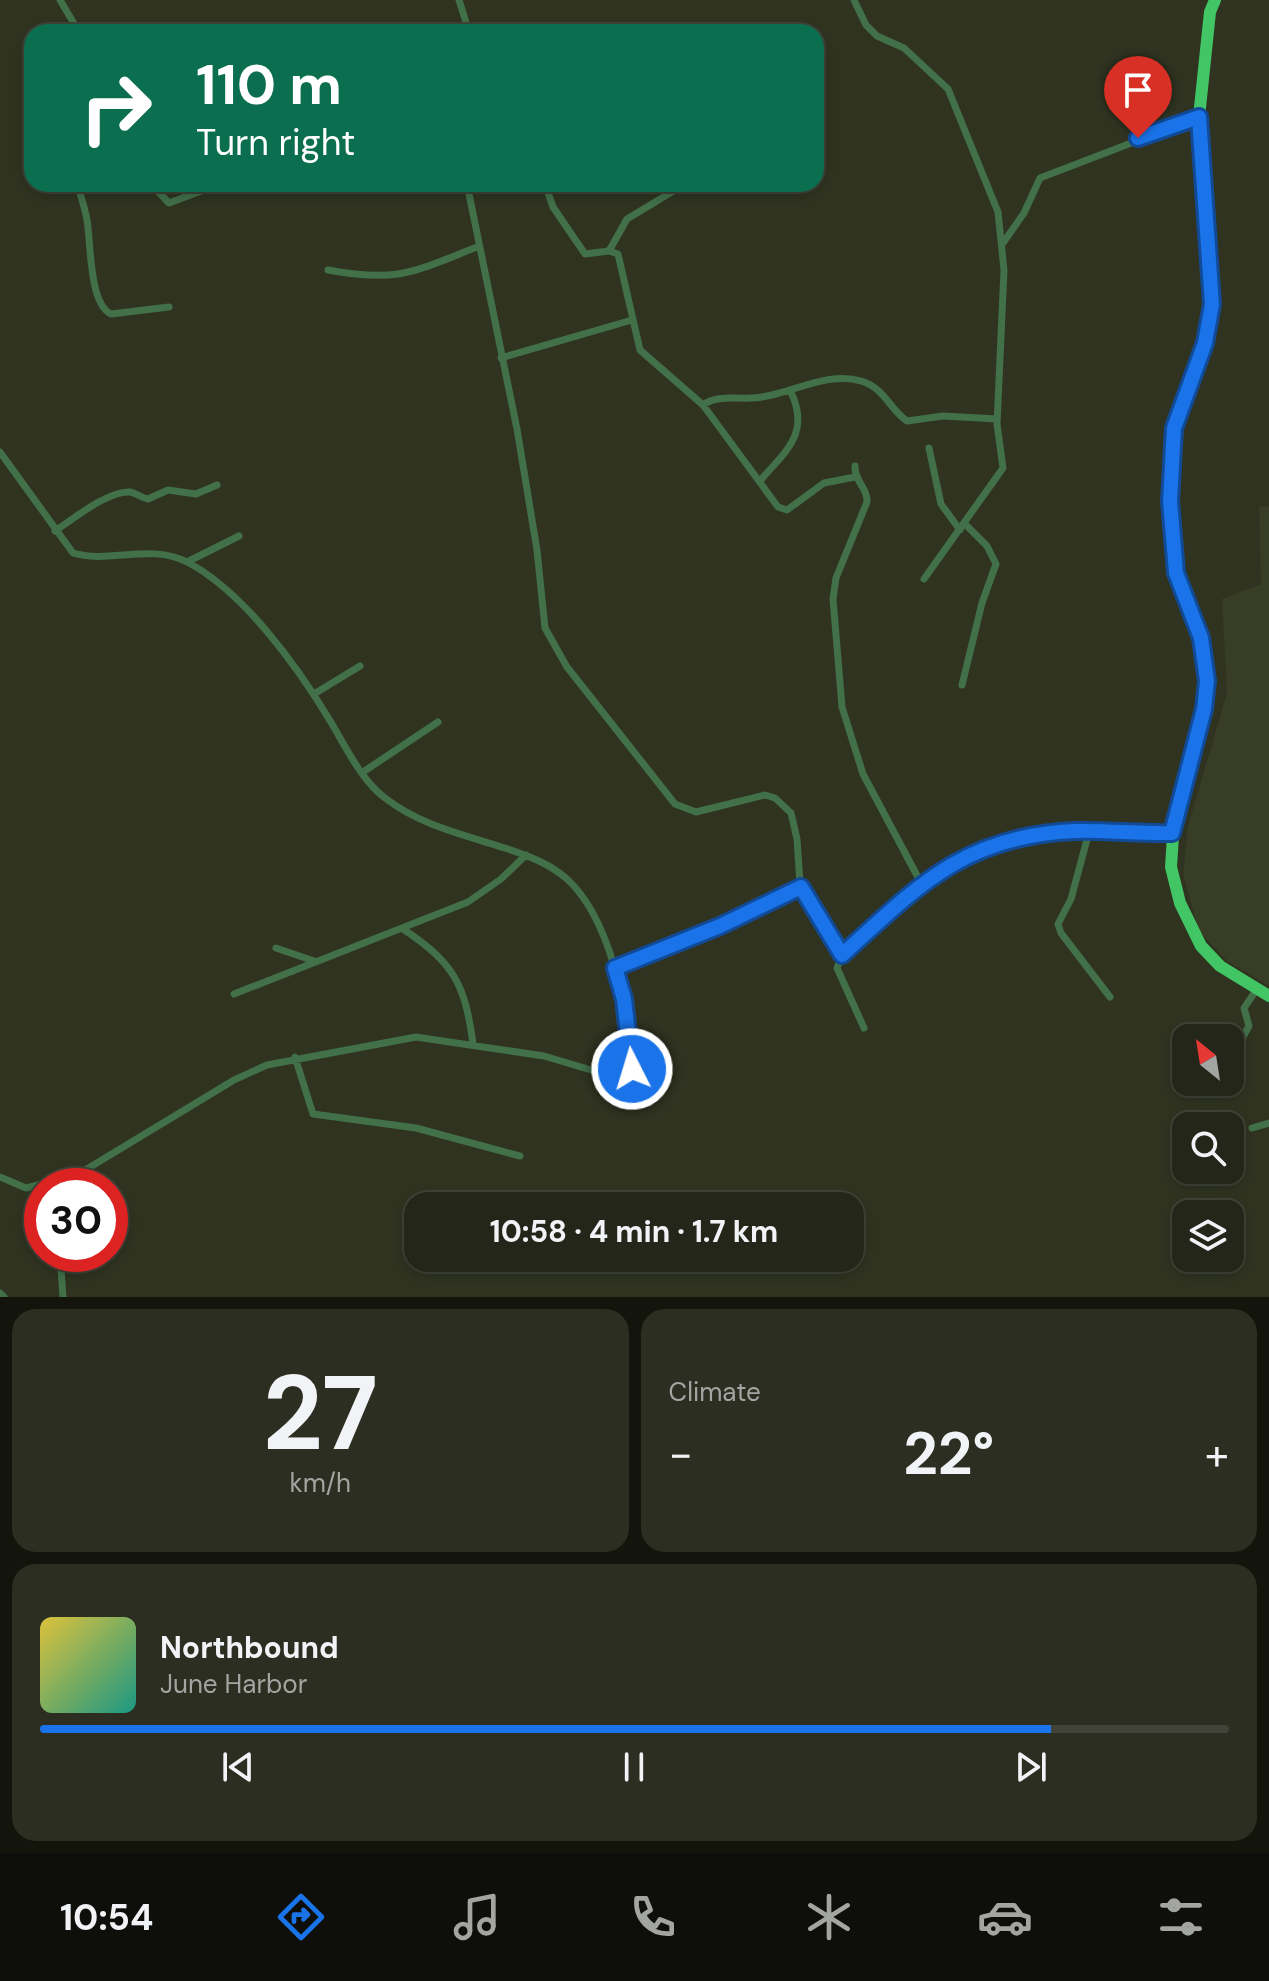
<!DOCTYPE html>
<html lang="en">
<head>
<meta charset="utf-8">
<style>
	body { margin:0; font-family:"DM Sans",sans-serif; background:#2b2e21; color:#f1f3f6; height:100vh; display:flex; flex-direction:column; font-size:30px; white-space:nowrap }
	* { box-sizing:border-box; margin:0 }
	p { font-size:26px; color:#a3a5a2 }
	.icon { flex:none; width:44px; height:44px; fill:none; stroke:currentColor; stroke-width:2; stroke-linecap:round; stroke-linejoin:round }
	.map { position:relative; height:1297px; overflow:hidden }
	.sheet { display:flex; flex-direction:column; gap:12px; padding:12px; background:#13150d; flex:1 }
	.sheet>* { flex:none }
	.hud { position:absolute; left:24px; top:24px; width:800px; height:168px; border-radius:24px; box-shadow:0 4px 12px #0003,0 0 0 2px #404337; background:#0b6e4f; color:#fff; overflow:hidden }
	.needle { width:52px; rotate:330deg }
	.buttons { position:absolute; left:1172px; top:1024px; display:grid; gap:16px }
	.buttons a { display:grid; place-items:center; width:72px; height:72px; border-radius:16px; background:#232618; box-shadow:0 4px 12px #0003,0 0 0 2px #404337; font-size:40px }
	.speed { position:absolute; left:24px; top:1168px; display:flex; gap:16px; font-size:40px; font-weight:700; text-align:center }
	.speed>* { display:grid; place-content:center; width:104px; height:104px; border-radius:50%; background:#232618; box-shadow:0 4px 12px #0003,0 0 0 2px #404337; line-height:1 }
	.speed .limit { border:12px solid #d22; background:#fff; color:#111 }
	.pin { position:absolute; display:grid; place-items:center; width:68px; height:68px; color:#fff; margin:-82px -34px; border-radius:50% 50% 50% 0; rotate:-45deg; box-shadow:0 0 8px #0007 }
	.pin .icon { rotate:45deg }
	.me { position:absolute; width:88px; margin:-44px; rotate:355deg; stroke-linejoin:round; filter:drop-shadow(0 0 6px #0008) }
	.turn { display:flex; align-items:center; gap:28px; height:168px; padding:0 40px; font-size:36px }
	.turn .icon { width:104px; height:104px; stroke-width:2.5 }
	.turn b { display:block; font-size:56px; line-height:68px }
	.big { font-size:60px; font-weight:700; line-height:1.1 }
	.sheet .widget { flex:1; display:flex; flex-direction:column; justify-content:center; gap:12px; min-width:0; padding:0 28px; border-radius:24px; background:#2b2e21 }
	.sheet .dial { align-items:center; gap:0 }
	.dial b { font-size:104px; line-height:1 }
	.song { display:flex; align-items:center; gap:24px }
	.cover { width:96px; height:96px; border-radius:12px; background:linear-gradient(135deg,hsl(50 70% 55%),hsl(170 70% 35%)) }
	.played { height:8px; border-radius:4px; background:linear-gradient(90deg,#1a73e8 85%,#404337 85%) }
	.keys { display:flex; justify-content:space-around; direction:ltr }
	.heat { display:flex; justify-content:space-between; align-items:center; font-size:44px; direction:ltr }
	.sheet .tiles { flex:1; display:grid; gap:12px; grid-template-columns:1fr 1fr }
	.widget:last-child { grid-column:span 2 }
	.trip { position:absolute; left:404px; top:1192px; width:460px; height:80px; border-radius:24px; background:#232618; box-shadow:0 4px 12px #0003,0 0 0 2px #404337; font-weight:700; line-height:80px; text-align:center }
	.dock { display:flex; height:128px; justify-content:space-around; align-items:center; background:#0e0f0a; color:#a3a5a2 }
	.dock .icon { width:56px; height:56px }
	.dock .on { color:#1a73e8 }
	.dock b { font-size:36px; color:#f1f3f6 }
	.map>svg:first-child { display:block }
	.built { fill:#383d25 }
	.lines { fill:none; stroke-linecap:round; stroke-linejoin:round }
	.street { stroke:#417049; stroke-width:7 }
	.highway { stroke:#42c665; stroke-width:12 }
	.route-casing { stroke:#114b97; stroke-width:20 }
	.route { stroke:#1a73e8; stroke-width:14 }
</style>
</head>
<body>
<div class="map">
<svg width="1269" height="1297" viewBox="0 0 1269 1297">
	<rect width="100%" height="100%" fill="#2f3320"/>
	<!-- built -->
	<path class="built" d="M1269,506V986L1227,961L1199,931L1183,874L1188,826L1227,693L1222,599L1261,584L1259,507Z"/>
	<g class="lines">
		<!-- street -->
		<path class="street" d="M60,0L79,32
			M459,0L469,32
			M854,0L866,25L877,36L904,48L948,89L998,212L1004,270L997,424L1003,468L924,579
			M77,184C81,196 85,208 87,220C91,243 89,304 111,314L169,307
			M151,184L169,203L201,191
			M467,184L517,429L537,550L545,628L567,667L675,804L696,812L765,795L775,798L791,813L797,839L800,884L842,955
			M545,184L553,207L585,254L609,251L618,254L640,350L703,405L778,507L787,510L824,483L855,477
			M1003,243L1024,213L1040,178L1199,117
			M609,251L627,219L675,190
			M328,270C398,283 413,272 477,247
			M501,358L632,320
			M703,405C716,395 735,399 751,398C787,397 825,370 861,381C885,388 889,409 907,421L943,416L997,419
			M929,448L941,504L960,530
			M0,452L73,553C109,564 150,543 187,562C243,591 297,666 329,719C345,745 360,779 385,798C421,826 465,835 508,849C529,856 550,864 567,879C610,918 628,1010 632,1065L628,1075L618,1078L544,1056L416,1037L267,1065L234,1080L77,1175L26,1188L0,1177
			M855,466C854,481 868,488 867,502L836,578L833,599L842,707L863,774L921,883
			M760,481C784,452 811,435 791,392
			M55,531C73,519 109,490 130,492C137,493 141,498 148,499L168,490L196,494L217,485
			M187,562L239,536
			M962,685L982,603L996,564L987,546L964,523
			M314,694L360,666
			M363,772L438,722
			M1089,832L1071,899L1058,924L1061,933L1110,997
			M403,929C454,963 465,984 473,1044
			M276,948L317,962
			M615,968L720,926L801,887
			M234,994L468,902L501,879L526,855
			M864,1028L837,968L842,955C918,886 964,836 1074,832C1107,830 1139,834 1172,833
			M295,1057L313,1114L416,1128L520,1156
			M1230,1060L1249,1026L1244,1008L1257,989
			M1252,1128L1269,1123
			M36,1187L42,1203
			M60,1254L63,1297
			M0,1293L4,1297"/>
		<!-- highway -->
		<path class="highway" d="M1215,0L1210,12L1199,117L1212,304L1205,343L1174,428L1170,501L1176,573L1201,638L1207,681L1204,709L1174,820L1171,867L1180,903L1201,946L1220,966L1269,996"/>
	</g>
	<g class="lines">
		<!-- route casing -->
		<g class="route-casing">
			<path id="route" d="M632,1069L624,999L615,968L720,926L801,887L842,955C918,886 964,836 1074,831C1107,830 1140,834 1172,833L1204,709L1207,681L1201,638L1176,573L1170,501L1174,428L1205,343L1212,304L1199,117L1138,138"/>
		</g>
		<!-- route -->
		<use href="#route" class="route"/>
	</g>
</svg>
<div class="buttons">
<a><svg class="needle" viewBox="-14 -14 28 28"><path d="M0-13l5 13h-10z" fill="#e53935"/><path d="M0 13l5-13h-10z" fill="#a3a5a2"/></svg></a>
<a><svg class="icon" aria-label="search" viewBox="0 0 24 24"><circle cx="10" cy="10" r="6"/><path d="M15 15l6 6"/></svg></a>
<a><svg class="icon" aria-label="layers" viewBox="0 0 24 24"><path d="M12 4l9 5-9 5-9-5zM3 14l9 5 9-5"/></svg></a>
</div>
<div class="speed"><div class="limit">30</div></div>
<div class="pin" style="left:1138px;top:138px;background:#d93025"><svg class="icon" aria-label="arrive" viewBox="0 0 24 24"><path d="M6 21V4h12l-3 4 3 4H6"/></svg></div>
<svg class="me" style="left:632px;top:1069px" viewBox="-20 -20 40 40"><circle r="17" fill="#1a73e8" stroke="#fff" stroke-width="3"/><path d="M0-11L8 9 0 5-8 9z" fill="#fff"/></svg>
<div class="trip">10:58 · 4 min · 1.7 km</div>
<div class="hud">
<div class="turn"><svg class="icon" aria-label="right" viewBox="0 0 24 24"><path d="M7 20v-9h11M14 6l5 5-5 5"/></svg><div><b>110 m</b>Turn right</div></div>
</div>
</div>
<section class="sheet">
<div class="tiles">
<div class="widget dial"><b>27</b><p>km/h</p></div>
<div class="widget"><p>Climate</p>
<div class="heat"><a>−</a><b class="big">22°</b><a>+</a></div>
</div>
<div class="widget">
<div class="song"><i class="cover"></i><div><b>Northbound</b><p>June Harbor</p></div></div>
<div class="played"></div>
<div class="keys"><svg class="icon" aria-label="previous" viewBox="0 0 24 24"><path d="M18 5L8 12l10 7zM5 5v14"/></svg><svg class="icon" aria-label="pause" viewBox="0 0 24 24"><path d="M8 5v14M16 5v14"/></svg><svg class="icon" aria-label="next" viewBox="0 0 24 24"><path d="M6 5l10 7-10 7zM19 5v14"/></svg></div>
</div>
</div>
</section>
<nav class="dock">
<b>10:54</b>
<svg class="icon on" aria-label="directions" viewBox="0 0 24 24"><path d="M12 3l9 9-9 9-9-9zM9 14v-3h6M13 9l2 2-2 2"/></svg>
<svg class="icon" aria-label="music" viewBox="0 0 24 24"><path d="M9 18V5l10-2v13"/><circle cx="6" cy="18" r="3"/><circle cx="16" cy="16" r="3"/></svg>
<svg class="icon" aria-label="phone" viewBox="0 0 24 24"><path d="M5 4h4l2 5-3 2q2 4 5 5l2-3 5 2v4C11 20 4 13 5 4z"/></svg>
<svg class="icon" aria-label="climate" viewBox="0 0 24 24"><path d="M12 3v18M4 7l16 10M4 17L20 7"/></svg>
<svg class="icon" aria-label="car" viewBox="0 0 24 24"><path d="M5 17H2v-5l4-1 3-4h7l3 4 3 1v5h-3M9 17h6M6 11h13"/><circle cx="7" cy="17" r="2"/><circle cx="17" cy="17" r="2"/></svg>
<svg class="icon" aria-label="filters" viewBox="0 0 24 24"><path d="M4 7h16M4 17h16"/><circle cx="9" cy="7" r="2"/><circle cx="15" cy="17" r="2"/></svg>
</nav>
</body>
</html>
